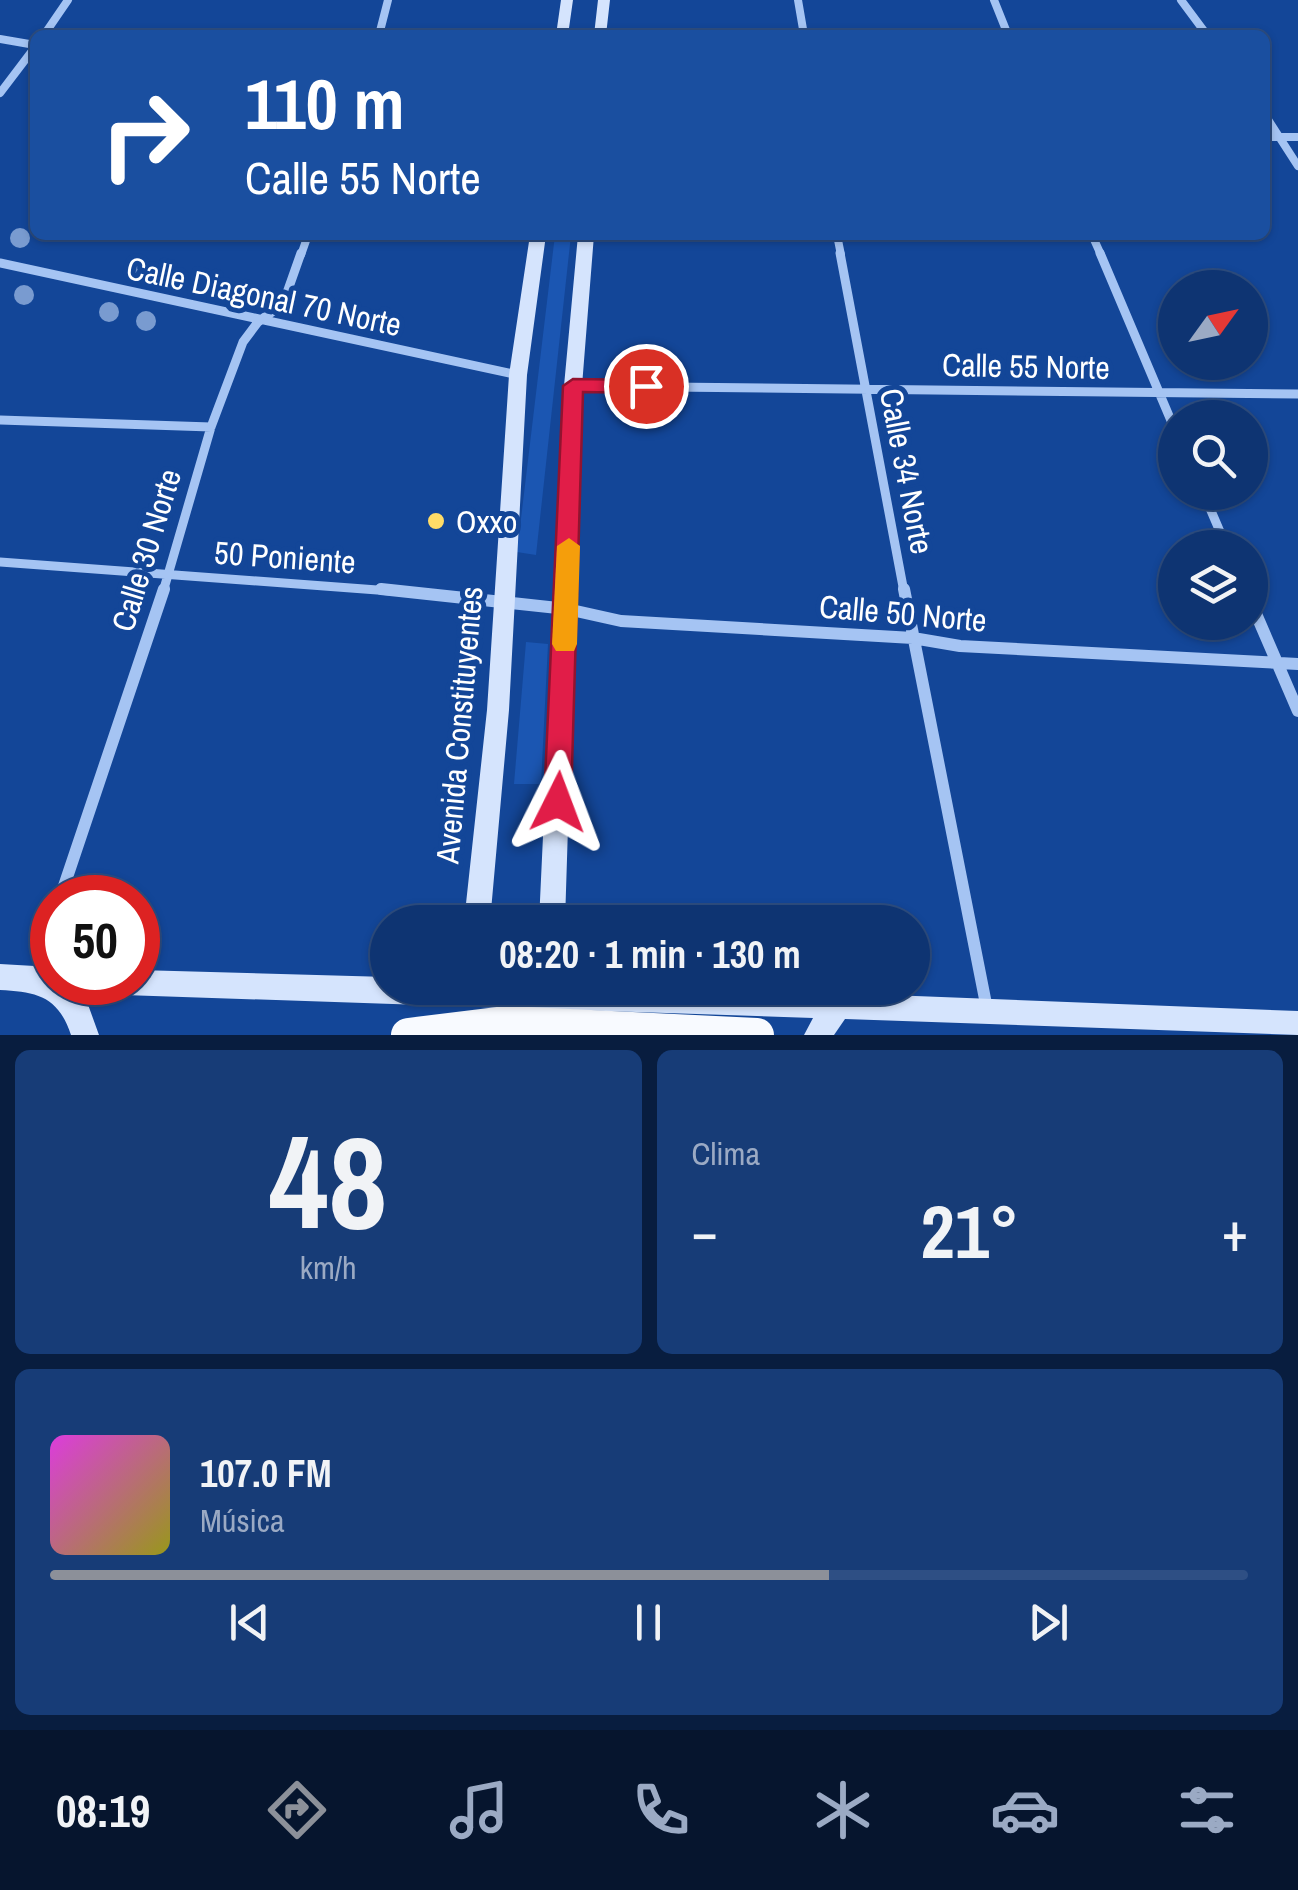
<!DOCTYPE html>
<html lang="es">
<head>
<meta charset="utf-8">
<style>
	body { margin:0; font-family:"Archivo Narrow",sans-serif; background:#173c77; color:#f1f3f6; height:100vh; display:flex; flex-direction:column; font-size:38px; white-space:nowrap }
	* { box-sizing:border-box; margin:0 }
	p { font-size:32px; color:#9baac4 }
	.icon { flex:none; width:55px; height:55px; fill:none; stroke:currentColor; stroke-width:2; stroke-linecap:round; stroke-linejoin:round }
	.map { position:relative; height:1035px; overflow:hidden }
	.panel { display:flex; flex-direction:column; gap:15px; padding:15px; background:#081d3f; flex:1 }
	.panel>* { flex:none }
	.top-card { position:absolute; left:30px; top:30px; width:1240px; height:210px; border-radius:15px; box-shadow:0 2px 8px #0004,0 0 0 2px #2e4f84; background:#1a4fa0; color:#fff; overflow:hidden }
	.needle { width:65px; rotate:57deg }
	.controls { position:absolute; left:1158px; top:270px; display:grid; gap:20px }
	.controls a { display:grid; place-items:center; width:110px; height:110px; border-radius:50%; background:#0e3472; box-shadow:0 2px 8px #0004,0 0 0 2px #2e4f84; font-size:50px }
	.speed { position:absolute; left:30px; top:875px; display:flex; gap:20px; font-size:50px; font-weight:700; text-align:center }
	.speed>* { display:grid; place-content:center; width:130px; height:130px; border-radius:50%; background:#0e3472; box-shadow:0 2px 8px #0004,0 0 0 2px #2e4f84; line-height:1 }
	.speed .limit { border:15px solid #d22; background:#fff; color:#111 }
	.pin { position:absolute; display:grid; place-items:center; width:85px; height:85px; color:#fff; margin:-42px; border:5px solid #fff; border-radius:50%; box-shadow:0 2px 10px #0007 }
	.me { position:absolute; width:110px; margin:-55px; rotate:3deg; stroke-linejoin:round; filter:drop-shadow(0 0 8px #0008) }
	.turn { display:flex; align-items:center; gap:35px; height:210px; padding:0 50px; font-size:45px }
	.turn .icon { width:130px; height:130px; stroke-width:2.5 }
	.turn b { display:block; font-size:70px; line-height:85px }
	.big { font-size:75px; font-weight:700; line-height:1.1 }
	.panel .card { flex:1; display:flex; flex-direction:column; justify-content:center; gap:15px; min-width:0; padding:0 35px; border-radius:15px; background:#173c77 }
	.panel .dial { align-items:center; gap:0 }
	.dial b { font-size:130px; line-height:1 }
	.song { display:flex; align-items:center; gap:30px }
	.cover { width:120px; height:120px; border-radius:15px; background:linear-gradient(135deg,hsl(300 70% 55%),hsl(60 70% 35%)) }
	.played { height:10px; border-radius:5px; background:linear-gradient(90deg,#8c9099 65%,#2e4f84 65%) }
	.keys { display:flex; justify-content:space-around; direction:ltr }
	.heat { display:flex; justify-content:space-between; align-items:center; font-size:55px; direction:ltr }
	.panel .tiles { flex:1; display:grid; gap:15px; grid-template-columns:1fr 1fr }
	.card:last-child { grid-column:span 2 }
	.trip { position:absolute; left:370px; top:905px; width:560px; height:100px; border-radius:50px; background:#0e3472; box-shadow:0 2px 8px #0004,0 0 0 2px #2e4f84; font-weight:700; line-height:100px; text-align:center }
	.menu { display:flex; height:160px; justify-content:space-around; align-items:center; background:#06152e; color:#9baac4 }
	.menu .icon { width:70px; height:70px }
	.menu .selected { color:#8c9099 }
	.menu b { font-size:45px; color:#f1f3f6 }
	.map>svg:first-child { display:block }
	.green { fill:#1b56b2 }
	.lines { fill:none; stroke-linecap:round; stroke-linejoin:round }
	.minor-far2 { stroke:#a5c4f3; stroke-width:8 }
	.minor-far1 { stroke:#a5c4f3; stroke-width:9 }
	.minor { stroke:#a5c4f3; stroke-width:12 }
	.secondary { fill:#d5e4fd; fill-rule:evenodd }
	.trunk-bridge { stroke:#f8faff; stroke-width:34 }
	.tree { fill:#799bd0 }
	.route { fill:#e11d48; stroke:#92132f; stroke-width:2.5 }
	.slow { fill:#f59e0b }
	.poi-dot { fill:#ffdc67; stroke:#134698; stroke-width:4 }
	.labels { text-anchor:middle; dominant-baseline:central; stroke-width:10; stroke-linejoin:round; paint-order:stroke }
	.street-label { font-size:32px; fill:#fff; stroke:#134698 }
	.poi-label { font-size:32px; fill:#fff; stroke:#134698; text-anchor:start }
</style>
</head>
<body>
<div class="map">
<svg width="1298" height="1035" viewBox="0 0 1298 1035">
	<rect width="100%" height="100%" fill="#134698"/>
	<!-- green -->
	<path class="green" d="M555,235H571L536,555L517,552Z
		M526,642L548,644L541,784H514Z"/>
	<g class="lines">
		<!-- minor-far2 -->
		<path class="minor-far2" d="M798,0L804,35
			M994,0L1008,35
			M1181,0L1207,35
			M44,35L68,0
			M379,35L388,0
			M0,39L35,45
			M0,93L35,47
			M1265,115L1298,166
			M1265,137H1298
			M837,235L841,255
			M1092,235L1101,255
			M301,255L308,235"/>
		<!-- minor-far1 -->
		<path class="minor-far1" d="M840,253L904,592
			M1100,253L1175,430
			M0,263L518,375
			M573,386L1298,394
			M0,420L211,427
			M1203,492L1227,548
			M0,562L404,592
			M163,592L211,427L243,342L258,322L283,304L301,253"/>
		<!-- minor -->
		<path class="minor" d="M381,589L567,609L621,621L913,638L960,646L1298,664
			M904,589L987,1009
			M1250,600L1298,711
			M60,898L164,589
			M44,979L52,931"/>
		<!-- secondary -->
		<path class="secondary" d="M561,0H573L568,35H556Z
			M598,0H610L606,35H594Z
			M530,235H546L527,375L509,710L490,922H464L487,710L509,375Z
			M578,235H594L582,386L565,922H539L564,386Z
			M0,964L52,967V982H67L86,999L99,1035H71C58,996 37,992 0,990Z
			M138,970L388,977V988H714L1298,1011V1035L845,1019L834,1035H804L813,1018L124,995L114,991L111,982H138Z"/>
		<!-- trunk-bridge -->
		<path class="trunk-bridge" d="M408,1035L505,1023L757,1035"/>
	</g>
	<!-- trees -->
	<g class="tree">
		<circle cx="20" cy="238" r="10"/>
		<circle cx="138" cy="266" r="10"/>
		<circle cx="24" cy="295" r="10"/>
		<circle cx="109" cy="312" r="10"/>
		<circle cx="146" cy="321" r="10"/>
	</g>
	<!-- route -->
	<path class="route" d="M573,379L646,380L656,386L646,393L583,392L571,802L567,810L558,814L548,810L544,802L563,386Z"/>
	<!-- slow -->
	<path class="slow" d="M569,538L580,546L577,644L574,651H556L552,644L557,546Z"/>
	<!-- markers -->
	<circle class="poi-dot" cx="436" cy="521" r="10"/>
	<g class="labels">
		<!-- street labels -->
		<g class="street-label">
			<text transform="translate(264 296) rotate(12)">Calle Diagonal 70 Norte</text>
			<text transform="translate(1026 366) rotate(1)">Calle 55 Norte</text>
			<text transform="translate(907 471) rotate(79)">Calle 34 Norte</text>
			<text transform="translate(146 550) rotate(-73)">Calle 30 Norte</text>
			<text transform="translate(285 557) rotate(4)">50 Poniente</text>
			<text transform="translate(903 613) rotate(5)">Calle 50 Norte</text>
			<text transform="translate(459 725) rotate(-85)">Avenida Constituyentes</text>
		</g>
		<!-- poi labels -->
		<g class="poi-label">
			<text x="456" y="521">Oxxo</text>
		</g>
	</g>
</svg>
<div class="controls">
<a><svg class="needle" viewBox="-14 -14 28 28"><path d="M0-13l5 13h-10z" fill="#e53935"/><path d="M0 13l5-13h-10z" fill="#9baac4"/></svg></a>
<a><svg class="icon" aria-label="search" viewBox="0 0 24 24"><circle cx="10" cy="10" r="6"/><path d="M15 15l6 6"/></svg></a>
<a><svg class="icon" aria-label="layers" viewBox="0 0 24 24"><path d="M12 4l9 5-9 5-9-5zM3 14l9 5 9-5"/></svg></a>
</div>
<div class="speed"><div class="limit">50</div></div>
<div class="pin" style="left:646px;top:386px;background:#d93025"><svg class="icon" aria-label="arrive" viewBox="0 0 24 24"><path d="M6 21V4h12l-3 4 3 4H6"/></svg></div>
<svg class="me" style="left:558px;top:802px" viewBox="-20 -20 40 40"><path d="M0-17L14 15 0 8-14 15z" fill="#e11d48" stroke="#fff" stroke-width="4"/></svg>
<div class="trip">08:20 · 1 min · 130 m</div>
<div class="top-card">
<div class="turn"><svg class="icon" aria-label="right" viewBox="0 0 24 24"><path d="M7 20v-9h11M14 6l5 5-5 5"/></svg><div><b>110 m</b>Calle 55 Norte</div></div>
</div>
</div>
<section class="panel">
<div class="tiles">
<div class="card dial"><b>48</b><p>km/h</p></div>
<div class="card"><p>Clima</p>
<div class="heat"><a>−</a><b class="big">21°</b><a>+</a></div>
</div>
<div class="card">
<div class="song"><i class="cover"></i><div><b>107.0 FM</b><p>Música</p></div></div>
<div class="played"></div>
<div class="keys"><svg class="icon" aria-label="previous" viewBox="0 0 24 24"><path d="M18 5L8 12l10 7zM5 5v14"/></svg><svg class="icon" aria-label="pause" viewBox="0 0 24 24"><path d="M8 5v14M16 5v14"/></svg><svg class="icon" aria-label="next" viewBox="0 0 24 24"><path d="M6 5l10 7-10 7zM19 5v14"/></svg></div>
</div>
</div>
</section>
<nav class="menu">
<b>08:19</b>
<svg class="icon selected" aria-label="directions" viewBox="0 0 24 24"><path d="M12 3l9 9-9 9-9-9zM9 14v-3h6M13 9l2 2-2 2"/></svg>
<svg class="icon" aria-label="music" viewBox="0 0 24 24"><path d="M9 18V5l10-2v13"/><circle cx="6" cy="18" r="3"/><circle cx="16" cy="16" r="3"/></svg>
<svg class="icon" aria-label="phone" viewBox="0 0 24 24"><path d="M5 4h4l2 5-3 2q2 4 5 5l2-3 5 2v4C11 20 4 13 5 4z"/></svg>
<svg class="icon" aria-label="climate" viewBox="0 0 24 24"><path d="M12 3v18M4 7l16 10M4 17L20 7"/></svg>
<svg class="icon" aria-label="car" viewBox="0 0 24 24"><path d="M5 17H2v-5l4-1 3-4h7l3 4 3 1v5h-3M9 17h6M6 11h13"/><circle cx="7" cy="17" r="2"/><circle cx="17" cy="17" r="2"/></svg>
<svg class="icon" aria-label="filters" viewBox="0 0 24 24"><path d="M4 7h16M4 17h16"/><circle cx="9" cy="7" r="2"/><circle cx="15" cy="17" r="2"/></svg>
</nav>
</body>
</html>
